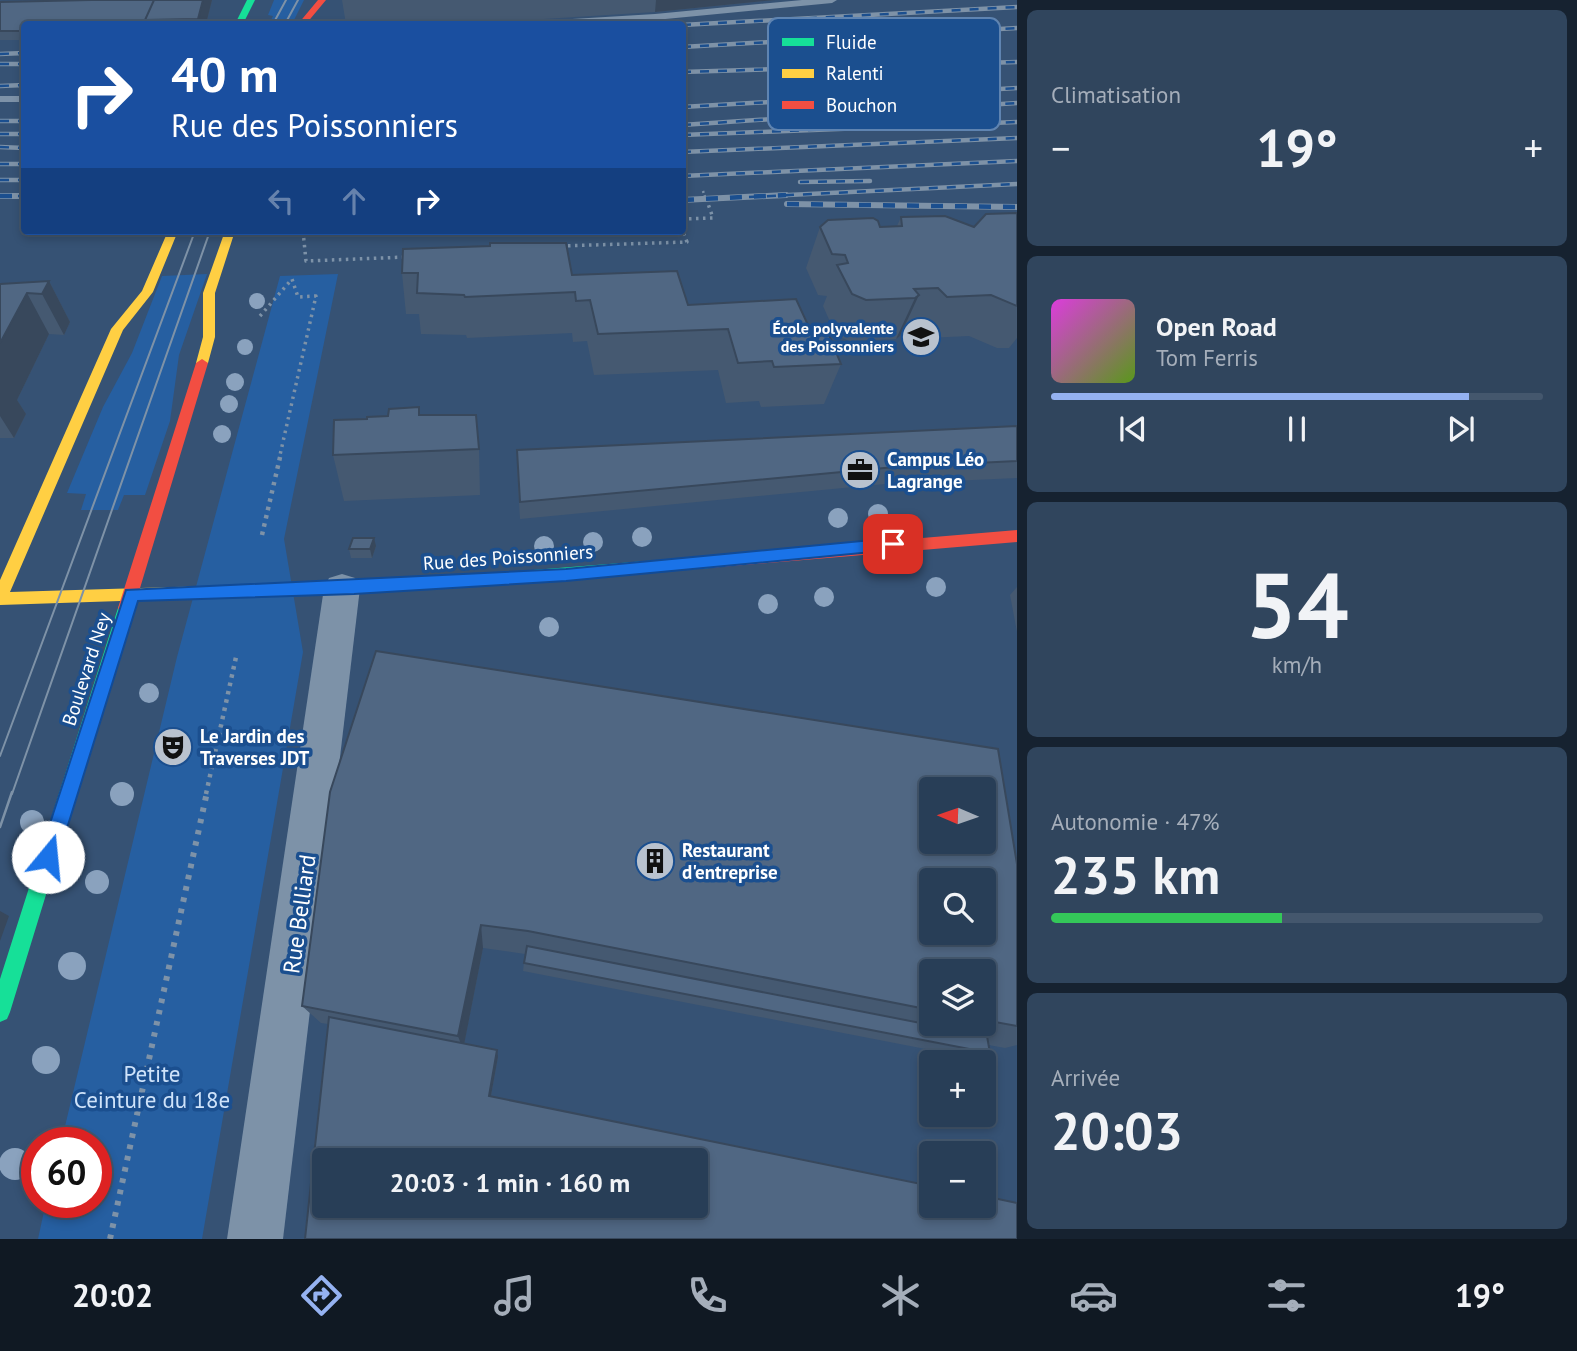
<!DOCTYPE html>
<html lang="fr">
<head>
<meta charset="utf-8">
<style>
	body { margin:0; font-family:"PT Sans",sans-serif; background:#30455d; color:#f1f3f6; height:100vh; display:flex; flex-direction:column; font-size:26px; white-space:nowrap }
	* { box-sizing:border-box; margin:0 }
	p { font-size:23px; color:#a5aeba }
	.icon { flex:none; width:38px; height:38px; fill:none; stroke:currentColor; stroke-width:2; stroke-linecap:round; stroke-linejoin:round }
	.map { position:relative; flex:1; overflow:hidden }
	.drawer { display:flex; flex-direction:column; gap:10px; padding:10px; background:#162230; width:560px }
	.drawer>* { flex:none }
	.hud { position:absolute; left:21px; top:21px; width:665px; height:214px; border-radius:7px; box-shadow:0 4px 10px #0003,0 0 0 2px #44576d; background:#1a4fa0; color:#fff; overflow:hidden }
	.needle { width:46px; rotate:272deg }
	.buttons { position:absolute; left:919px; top:777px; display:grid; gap:14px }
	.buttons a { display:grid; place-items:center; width:77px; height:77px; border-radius:7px; background:#283e57; box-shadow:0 4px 10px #0003,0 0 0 2px #44576d; font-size:35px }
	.speed { position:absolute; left:21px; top:1127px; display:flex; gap:14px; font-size:35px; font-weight:700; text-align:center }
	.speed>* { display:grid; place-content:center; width:91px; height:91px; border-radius:50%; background:#283e57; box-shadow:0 4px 10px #0003,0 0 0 2px #44576d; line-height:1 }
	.speed .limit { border:10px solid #d22; background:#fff; color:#111 }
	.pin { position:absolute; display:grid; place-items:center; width:60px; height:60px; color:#fff; margin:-30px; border-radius:14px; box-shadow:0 4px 10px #0006 }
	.me { position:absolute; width:77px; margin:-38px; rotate:17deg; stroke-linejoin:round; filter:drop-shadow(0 0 5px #0008) }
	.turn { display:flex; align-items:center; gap:24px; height:147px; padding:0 35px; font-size:32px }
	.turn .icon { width:91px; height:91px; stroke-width:2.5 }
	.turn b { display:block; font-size:49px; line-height:60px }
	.lanes { display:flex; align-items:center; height:66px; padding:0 35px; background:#0003; justify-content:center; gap:35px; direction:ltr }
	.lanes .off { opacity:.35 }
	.big { font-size:52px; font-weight:700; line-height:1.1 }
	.drawer .widget { flex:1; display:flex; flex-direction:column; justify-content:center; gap:10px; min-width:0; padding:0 24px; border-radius:10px; background:#30455d }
	.drawer .dial { align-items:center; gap:0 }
	.dial b { font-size:91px; line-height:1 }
	.song { display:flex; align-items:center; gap:21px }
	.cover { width:84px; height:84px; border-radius:10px; background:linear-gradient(135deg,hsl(300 70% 55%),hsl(90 70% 35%)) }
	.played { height:7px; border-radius:4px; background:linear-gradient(90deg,#95b2f1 85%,#44576d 85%) }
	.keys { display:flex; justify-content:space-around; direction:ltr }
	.heat { display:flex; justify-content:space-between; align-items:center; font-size:38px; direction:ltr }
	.charge { height:10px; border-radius:5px; background:linear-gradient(90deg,#34c759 47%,#44576d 0) }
	.trip { position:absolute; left:312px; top:1148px; width:396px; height:70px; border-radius:7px; background:#283e57; box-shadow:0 4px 10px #0003,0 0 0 2px #44576d; font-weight:700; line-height:70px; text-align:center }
	.tab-bar { display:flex; height:112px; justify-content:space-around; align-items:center; background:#101923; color:#a5aeba }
	.tab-bar .icon { width:49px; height:49px }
	.tab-bar .selected { color:#95b2f1 }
	.tab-bar b { font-size:32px; color:#f1f3f6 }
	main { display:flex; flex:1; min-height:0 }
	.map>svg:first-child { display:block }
	.green { fill:#265fa1 }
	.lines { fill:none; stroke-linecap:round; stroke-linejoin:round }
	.path-far3 { stroke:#7d92a8; stroke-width:2.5; stroke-dasharray:2 2.5; stroke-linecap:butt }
	.path-far2 { stroke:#7d92a8; stroke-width:3.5; stroke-dasharray:2.5 4.5; stroke-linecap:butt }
	.path-far1 { stroke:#7d92a8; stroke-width:4.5; stroke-dasharray:3.5 5; stroke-linecap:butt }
	.path { stroke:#7d92a8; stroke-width:6; stroke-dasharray:4.5 7; stroke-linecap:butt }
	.lane { fill:#7d92a8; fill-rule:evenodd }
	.street { fill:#7d92a8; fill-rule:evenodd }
	.fast { fill:#16e098; fill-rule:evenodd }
	.slow { fill:#ffcf43; fill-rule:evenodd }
	.jam { fill:#f24e42; fill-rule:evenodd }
	.tram-far1 { stroke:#7e92a7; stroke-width:2 }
	.tram { stroke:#7e92a7; stroke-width:2.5 }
	.rail-far1-casing { stroke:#7e92a7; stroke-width:4.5 }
	.rail-casing { stroke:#7e92a7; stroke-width:6 }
	.rail-far1 { stroke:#1b4f8f; stroke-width:2.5; stroke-dasharray:9; stroke-linecap:butt }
	.rail { stroke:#1b4f8f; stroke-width:4.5; stroke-dasharray:12; stroke-linecap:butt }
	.tree { fill:#8aa2be }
	.wall { fill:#455971; fill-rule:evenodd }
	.shaded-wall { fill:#38485c }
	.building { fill:#506783; stroke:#38485c; stroke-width:2; fill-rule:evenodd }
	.route { fill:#1a73e8; stroke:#114b97; stroke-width:2 }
	.labels { text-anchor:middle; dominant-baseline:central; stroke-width:7; stroke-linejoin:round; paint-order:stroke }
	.far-poi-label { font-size:16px; font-weight:bold; fill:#fff; stroke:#1b4f8f; text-anchor:end }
	.poi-label { font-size:19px; font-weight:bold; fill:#fff; stroke:#1b4f8f; text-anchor:start }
	.street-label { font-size:19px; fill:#fff; stroke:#1b4f8f }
	.near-street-label { font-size:23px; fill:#fff; stroke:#1b4f8f }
	.near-park-label { font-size:23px; fill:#cfe3fa; stroke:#1b4f8f }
	.key { fill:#1b4f8f; stroke:#5f84b1; stroke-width:2 }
	.key-label { font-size:19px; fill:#fff }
</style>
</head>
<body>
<main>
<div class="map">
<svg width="1017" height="1239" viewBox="0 0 1017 1239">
	<rect width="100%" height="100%" fill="#365274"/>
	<!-- green -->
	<path class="green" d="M274,0H304L292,24H269L273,16L268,15Z
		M207,274L179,355L170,421L145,495H124L118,510H81L86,494L67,493L103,407L132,353L162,276Z
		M338,274L284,539L303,652L202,1239H38L46,1202H96V1143H61L177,657L280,276Z"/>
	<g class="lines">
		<!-- path-far3 -->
		<path class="path-far3" d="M703,191L705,197"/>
		<!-- path-far2 -->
		<path class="path-far2" d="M682,219L713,218L705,195
			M303,231L306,261L406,257
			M561,246L687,242L682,229
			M260,316L292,279L298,297L316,296L280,455"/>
		<!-- path-far1 -->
		<path class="path-far1" d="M262,535L281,453
			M206,794L236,657"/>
		<!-- path -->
		<path class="path" d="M110,1239L207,792"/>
		<!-- lane -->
		<path class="lane" d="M802,0H837L832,3L655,20L534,24L539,21L655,14Z
			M0,96H24V102H0Z"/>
		<!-- street -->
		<path class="street" d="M342,574L355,578L360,588L283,1239H227L324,588L329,578Z"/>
		<!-- fast -->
		<path class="fast" d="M247,0H255L243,24H235Z
			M709,556L717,562L709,568L497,585L336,594L331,592L328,588L331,584L336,582L497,573Z
			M126,602L132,603L134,608L10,1012L7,1019L0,1022V979L118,608L120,603Z"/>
		<!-- slow -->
		<path class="slow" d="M168,231H178L153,292L123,330L10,592L336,582L341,584L344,588L341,592L336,594L0,605V580L111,329L142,291Z
			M225,231H235L215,293V337L208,363L202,367L196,363L203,337V293Z"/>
		<!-- jam -->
		<path class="jam" d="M318,0H326L306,24H298Z
			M202,359L208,363L134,608L132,613H120L118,608L196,363Z
			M1017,530V542L709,568L701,562L709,556Z"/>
		<!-- tram-far1 -->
		<path class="tram-far1" d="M273,24L286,0
			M285,24L298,0
			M0,756L195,231
			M12,794L210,231"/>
		<!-- tram -->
		<path class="tram" d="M0,827L12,792"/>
		<!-- rail-far1 casing -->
		<g class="rail-far1-casing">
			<path id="rail-far1" d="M682,25L1017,7
				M682,47L1017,28
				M0,54L24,53
				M0,64H24
				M682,72L1017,62
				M0,86L24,85
				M682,107L1017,88
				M0,121H24
				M682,125L1017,103
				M0,134H24
				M682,135L1017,122
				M0,147L24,148
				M682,152L1017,138
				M0,164H24
				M682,176L1017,161
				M0,180H24
				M800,182L870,181
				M0,196H24
				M749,197L1017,184"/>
		</g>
		<!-- rail casing -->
		<g class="rail-casing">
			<path id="rail" d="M0,196H24
				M682,200L786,195
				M787,204L1017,207"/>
		</g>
		<!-- rail-far1 -->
		<use href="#rail-far1" class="rail-far1"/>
		<!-- rail -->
		<use href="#rail" class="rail"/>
	</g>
	<!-- trees -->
	<g class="tree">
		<circle cx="257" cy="301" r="8"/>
		<circle cx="245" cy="347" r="8"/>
		<circle cx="235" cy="382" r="9"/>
		<circle cx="229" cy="404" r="9"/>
		<circle cx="222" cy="434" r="9"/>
		<circle cx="878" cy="514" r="10"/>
		<circle cx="838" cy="518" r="10"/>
		<circle cx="642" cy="537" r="10"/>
		<circle cx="593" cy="542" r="10"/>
		<circle cx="544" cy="546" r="10"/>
		<circle cx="936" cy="587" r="10"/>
		<circle cx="824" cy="597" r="10"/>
		<circle cx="768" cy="604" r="10"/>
		<circle cx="549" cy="627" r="10"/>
		<circle cx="149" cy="693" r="10"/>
		<circle cx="122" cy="794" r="12"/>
		<circle cx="32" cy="822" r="12"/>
		<circle cx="97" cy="882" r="12"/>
		<circle cx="72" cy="966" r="14"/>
		<circle cx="46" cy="1060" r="14"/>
		<circle cx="15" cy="1164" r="16"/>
	</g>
	<!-- wall -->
	<path class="wall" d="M212,0L206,24H24V40H0V2Z
		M342,0H775L655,12L497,22L429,24H346Z
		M1017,213V338L1009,348H997L969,336L927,338L918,329H903L900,336L896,339L849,341L836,335L823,306L827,296L818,295L806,268L820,227L897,226L901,217L974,227Z
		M490,246L572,275L813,336L841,364L824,404L761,407L759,401L726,403L718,370L594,375L587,341L573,342L572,333L467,338L466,335L421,334L419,314H406L402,273Z
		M49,281L70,322L64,335L49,334L17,400L26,414L14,438H0V284Z
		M419,407L420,415L479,449L480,495L344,501L333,455L367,419L388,416Z
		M1017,426V478L885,484L520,519L517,467V450Z
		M376,546L372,558H351L349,549Z
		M1017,587V632L1010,595Z
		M330,792L1017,864V1045L1005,1048L989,1045L990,1053L972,1058L523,971L525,954L483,948L464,1044L498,1057L491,1096L305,1239L328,1024L321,1023L302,1006ZM931,971H984V1024H931Z"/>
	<!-- shaded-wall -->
	<path class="shaded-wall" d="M203,0H212L206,24H200L198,19Z
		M656,0H775L655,12Z
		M49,281L70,322L64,335L42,294Z
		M27,293L49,334L17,400L26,414L14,438L0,416V343Z
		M919,295L900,336L896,339L915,298Z
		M374,538L376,546L372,558L370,549Z
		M0,911L9,916L0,941Z
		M481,925L483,948L463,1050L458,1036Z
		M497,1050L498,1057L490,1101L489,1096Z"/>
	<!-- building -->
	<path class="building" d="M91,0H154L145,20L147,24H24V31H0V2Z
		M154,0H203L198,19L145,20Z
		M1017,213V306L991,295L947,297L938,288L914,289L919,295L915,298L866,300L852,294L837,265L848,263L845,255L832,254L820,227L828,220L873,218L878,221L880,227L902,226L901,217L945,216L974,227L986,214Z
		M490,243H566L572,275L677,271L688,305L796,299L813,336L829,335L841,364L774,367L772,361L738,363L728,329L598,334L590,300L576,301L575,292L465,297L464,295L417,293L418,273H402L403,249L490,246Z
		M49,281L42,294L27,293L0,343V284Z
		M419,407V415H476L479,449L333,455L334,420L367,419V417L388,416L389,409Z
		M1017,426V461L895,467L520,502L517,450Z
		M353,538H374L370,549H349Z
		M376,651L998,749L1017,864V1026L984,1020V971H931V1010L528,931L481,925L458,1036L302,1006L330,792ZM931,789H984V842H931ZM931,880H984V933H931Z
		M527,946L987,1036L990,1053L524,963Z
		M329,1017L497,1050L489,1096L931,1186V1206H984V1196L1017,1203V1239H305ZM324,1160H695V1206H324Z"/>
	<!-- route -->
	<path class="route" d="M893,538L901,544L893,550L566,581L354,594L138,601L58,857L55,864L48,867L41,864L39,857L126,590L566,569Z"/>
	<!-- icons -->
	<defs>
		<g id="school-disc" transform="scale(2.0125)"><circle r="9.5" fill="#b9c2ce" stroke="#1b4f8f"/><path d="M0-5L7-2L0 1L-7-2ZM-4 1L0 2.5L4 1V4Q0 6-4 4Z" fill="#111"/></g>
		<g id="office-disc" transform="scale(2.0125)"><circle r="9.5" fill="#b9c2ce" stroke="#1b4f8f"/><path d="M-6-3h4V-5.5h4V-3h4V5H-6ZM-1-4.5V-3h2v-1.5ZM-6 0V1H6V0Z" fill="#111"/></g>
		<g id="theatre-disc" transform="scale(2.0125)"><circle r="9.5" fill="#b9c2ce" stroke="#1b4f8f"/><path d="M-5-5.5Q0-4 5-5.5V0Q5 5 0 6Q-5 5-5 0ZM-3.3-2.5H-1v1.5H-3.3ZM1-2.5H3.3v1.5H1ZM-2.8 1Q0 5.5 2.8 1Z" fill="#111"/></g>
		<g id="building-disc" transform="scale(2.0125)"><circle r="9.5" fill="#b9c2ce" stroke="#1b4f8f"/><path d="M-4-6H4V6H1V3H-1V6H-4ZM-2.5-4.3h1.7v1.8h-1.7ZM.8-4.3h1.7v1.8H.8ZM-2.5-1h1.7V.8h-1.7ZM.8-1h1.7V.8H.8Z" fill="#111"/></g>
	</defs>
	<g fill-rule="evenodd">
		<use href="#school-disc" x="921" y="337"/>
		<use href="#office-disc" x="860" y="470"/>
		<use href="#theatre-disc" x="173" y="747"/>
		<use href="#building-disc" x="655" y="861"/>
	</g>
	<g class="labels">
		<!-- far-poi labels -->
		<g class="far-poi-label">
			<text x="894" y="328">École polyvalente<tspan x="894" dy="18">des Poissonniers</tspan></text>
		</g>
		<!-- poi labels -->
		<g class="poi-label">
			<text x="887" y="459">Campus Léo<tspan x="887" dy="22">Lagrange</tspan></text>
			<text x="200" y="736">Le Jardin des<tspan x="200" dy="22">Traverses JDT</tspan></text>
			<text x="682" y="850">Restaurant<tspan x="682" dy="22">d'entreprise</tspan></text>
		</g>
		<!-- street labels -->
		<g class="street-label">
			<text transform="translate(508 557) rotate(-4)">Rue des Poissonniers</text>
			<text transform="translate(86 669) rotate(-72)">Boulevard Ney</text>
		</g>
		<!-- near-street labels -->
		<g class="near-street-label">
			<text transform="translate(299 914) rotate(-82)">Rue Belliard</text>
		</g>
		<!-- near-park labels -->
		<g class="near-park-label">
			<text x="152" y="1073">Petite<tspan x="152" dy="26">Ceinture du 18e</tspan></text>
		</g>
	</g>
	<!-- legend -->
	<rect x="768" y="18" width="232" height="112" rx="10" class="key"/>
	<rect x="782" y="38" width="32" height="8" fill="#16e098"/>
	<rect x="782" y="69" width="32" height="9" fill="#ffcf43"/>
	<rect x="782" y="101" width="32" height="8" fill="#f24e42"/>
	<g class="key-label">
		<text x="826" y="49">Fluide</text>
		<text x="826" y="80">Ralenti</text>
		<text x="826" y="112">Bouchon</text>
	</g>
</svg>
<div class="buttons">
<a><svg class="needle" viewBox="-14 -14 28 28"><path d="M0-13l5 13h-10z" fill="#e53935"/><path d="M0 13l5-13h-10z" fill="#a5aeba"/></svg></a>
<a><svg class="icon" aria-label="search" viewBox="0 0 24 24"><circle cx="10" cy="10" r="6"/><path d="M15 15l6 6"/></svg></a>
<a><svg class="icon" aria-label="layers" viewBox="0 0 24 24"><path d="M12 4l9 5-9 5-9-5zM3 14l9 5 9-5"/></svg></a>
<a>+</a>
<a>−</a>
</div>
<div class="speed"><div class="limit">60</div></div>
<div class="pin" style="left:893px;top:544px;background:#d93025"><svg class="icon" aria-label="arrive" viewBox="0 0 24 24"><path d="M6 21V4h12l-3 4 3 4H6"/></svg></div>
<svg class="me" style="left:48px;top:857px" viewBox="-20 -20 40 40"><circle r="19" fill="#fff"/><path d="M0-13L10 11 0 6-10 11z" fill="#1a73e8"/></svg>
<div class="trip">20:03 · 1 min · 160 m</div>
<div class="hud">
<div class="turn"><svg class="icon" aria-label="right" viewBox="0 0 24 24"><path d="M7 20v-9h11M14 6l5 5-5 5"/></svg><div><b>40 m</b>Rue des Poissonniers</div></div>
<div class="lanes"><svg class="icon off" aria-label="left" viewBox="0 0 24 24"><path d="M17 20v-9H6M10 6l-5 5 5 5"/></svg><svg class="icon off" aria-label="ahead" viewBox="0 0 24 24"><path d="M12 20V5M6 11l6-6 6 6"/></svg><svg class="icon" aria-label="right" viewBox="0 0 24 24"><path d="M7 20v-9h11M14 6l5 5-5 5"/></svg></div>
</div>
</div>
<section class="drawer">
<div class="widget"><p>Climatisation</p>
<div class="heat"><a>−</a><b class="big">19°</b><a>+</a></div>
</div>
<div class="widget">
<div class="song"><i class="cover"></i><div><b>Open Road</b><p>Tom Ferris</p></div></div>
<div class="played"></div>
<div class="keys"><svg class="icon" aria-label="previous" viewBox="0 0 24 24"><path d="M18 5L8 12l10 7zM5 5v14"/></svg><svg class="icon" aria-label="pause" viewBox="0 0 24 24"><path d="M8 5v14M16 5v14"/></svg><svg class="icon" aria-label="next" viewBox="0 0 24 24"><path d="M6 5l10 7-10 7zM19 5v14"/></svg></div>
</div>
<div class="widget dial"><b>54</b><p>km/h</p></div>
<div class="widget"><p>Autonomie · 47%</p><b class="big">235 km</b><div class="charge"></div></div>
<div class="widget"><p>Arrivée</p><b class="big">20:03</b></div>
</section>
</main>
<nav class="tab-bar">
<b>20:02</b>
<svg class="icon selected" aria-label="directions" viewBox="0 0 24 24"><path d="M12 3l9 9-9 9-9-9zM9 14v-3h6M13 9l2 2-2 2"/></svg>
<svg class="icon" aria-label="music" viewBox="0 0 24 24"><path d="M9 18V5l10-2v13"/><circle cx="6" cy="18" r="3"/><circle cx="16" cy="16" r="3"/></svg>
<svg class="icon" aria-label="phone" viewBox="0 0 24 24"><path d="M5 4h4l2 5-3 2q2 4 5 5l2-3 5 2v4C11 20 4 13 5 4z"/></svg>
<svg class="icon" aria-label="climate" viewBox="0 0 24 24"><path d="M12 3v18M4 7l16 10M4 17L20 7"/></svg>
<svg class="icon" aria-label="car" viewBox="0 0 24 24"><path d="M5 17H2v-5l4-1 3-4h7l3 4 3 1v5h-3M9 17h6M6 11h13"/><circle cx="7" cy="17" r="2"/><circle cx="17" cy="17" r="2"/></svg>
<svg class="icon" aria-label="filters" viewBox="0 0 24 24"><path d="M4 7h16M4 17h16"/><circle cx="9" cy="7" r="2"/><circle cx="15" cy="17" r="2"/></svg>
<b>19°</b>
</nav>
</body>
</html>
